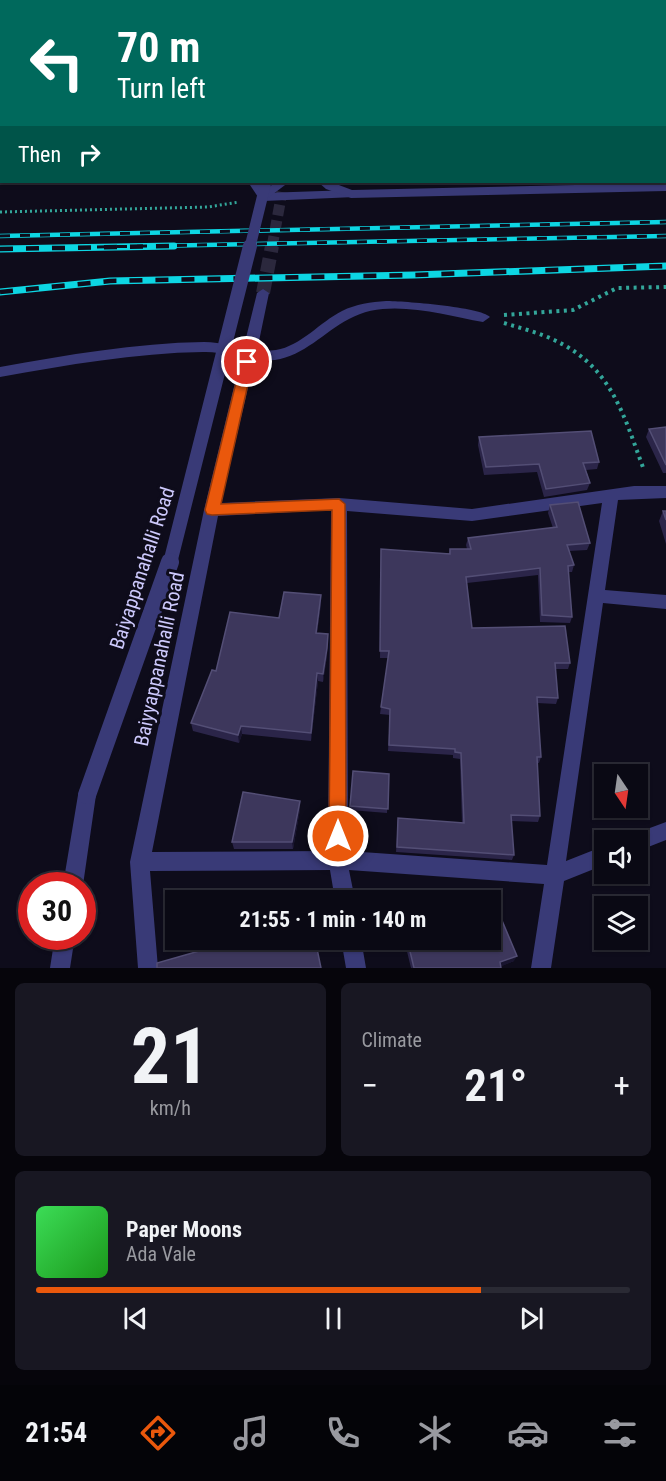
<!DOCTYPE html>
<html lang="en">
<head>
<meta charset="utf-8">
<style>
	body { margin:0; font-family:"Roboto Condensed",sans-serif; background:#181722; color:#f1f3f6; height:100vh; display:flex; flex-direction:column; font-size:22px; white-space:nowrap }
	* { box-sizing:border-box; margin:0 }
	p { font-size:20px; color:#999aa0 }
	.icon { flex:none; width:33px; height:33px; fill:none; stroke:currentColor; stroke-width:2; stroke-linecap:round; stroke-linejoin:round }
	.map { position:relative; height:968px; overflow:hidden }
	.side { display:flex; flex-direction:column; gap:15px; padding:15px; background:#06050b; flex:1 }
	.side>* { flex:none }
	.banner { position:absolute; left:0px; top:0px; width:666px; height:183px; box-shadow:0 2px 4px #0004,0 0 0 2px #2a2a34; background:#00695c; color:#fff; overflow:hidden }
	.needle { width:39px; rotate:167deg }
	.tools { position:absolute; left:594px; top:764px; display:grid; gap:12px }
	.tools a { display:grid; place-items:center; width:54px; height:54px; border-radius:0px; background:#0a0914; box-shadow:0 2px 4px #0004,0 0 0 2px #2a2a34; font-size:30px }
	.speed { position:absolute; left:18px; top:872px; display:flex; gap:12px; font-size:30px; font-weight:700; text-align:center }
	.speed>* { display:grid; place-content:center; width:78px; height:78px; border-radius:50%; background:#0a0914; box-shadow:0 2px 4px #0004,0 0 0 2px #2a2a34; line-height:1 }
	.speed .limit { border:9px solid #d22; background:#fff; color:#111 }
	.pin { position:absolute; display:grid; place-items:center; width:51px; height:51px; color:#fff; margin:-26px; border:3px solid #fff; border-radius:50%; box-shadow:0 2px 6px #0007 }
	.me { position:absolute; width:66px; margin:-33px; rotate:0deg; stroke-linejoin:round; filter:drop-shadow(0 0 4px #0008) }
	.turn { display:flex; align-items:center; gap:21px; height:126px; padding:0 18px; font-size:27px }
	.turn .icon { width:78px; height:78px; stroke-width:2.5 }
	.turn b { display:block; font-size:42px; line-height:51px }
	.then { display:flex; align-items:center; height:57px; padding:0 18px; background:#0003; gap:12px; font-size:22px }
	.big { font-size:45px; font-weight:700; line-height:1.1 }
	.side .card { flex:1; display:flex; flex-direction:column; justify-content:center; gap:9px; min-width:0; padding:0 21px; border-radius:9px; background:#181722 }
	.side .dial { align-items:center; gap:0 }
	.dial b { font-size:78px; line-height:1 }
	.song { display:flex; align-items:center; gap:18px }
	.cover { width:72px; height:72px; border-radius:9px; background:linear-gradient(135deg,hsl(130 70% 55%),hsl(120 70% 35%)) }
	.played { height:6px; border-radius:3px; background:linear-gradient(90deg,#ea580c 75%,#2a2a34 75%) }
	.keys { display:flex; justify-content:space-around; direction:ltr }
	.heat { display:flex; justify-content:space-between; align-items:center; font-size:33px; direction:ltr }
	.side .tiles { flex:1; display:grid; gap:15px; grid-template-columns:1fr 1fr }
	.card:last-child { grid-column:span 2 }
	.trip { position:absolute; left:165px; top:890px; width:336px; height:60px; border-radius:0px; background:#0a0914; box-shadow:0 2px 4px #0004,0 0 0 2px #2a2a34; font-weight:700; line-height:60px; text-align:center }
	.menu { display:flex; height:96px; justify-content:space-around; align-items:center; background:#040408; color:#999aa0 }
	.menu .icon { width:42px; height:42px }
	.menu .active { color:#ea580c }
	.menu b { font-size:27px; color:#f1f3f6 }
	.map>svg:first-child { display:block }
	.green { fill:#0f2423 }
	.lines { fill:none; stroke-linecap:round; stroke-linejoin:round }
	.minor-tunnel-far1 { stroke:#2b283d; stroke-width:11; stroke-dasharray:11 5; stroke-linecap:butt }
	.minor-tunnel { stroke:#2b283d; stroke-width:14; stroke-dasharray:14 7; stroke-linecap:butt }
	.path-far1 { stroke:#33a69a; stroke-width:3; stroke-dasharray:2 3; stroke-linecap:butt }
	.path { stroke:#33a69a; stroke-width:4; stroke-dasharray:3 4.5; stroke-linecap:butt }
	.service { fill:#393a77; fill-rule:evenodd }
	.minor { fill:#393a77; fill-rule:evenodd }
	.tertiary { fill:#393a77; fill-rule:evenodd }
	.rail-far1-casing { stroke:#0dd6e3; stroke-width:4.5 }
	.rail-casing { stroke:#0dd6e3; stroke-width:7 }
	.rail-far1 { stroke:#0e0c1b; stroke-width:3; stroke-dasharray:10; stroke-linecap:butt }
	.rail { stroke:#0e0c1b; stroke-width:4.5; stroke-dasharray:13; stroke-linecap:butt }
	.tertiary-bridge-far2 { stroke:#393a77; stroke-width:11 }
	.tertiary-bridge-far1 { stroke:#393a77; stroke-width:14 }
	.tertiary-bridge { stroke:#393a77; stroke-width:18 }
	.wall { fill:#2b2549 }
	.shaded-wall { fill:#18142e }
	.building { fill:#3d375c; stroke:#534e75; stroke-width:1.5 }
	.route { fill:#ea580c; stroke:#983908; stroke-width:1.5 }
	.labels { text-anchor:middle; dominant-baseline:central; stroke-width:6; stroke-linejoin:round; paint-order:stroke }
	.street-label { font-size:20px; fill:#cdc9fc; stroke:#0e0c1b }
</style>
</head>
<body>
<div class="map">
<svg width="666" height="968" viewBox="0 0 666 968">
	<rect width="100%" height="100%" fill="#0e0c1b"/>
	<!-- green -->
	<path class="green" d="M0,0H201L2,2V182H158L0,184Z"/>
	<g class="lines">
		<!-- minor-tunnel-far1 -->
		<path class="minor-tunnel-far1" d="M272,247L282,192"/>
		<!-- minor-tunnel -->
		<path class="minor-tunnel" d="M263,293L272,246"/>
		<!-- path-far1 -->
		<path class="path-far1" d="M0,212L208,207L239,202"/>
		<!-- path -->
		<path class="path" d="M504,315L573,310L617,288L666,287
			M504,323C520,328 537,332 552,339C612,366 623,414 644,470"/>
		<!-- service -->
		<path class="service" d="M666,0V5L664,2H660Z
			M386,301C403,301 481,307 490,317L483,322C443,315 387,297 349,319C324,332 304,356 275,360C250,363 227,351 203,352C135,353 67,365 0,377V367C67,355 135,343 204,342C228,342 251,354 276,350C301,346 320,322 342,311C356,304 371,302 386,301Z"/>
		<!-- minor -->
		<path class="minor" d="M351,190L355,191V197L264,201L258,197L264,193Z
			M263,289L269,293L258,346L251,351L244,346L257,293Z
			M247,357L254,362L221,503L339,498L472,509L634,486H666V498L618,500L605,590L666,595V609L603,603L566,861L604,846V865L564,881L551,968H531L544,884L349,870L355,900H335L330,870L150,871L158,968H138L130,862L204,510L240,362ZM602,503L547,865L348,851L347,511L472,521ZM331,510L328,851L152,852L218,516Z
			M666,822V840L638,851V840H629L631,835Z
			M341,939H361L366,968H346Z"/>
		<!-- tertiary -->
		<path class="tertiary" d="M249,0H259V2H249Z
			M268,0H278V2H268Z
			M282,0H292V2H282Z
			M248,182H259L265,190L276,182H289L264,201L260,200Z
			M318,182H331L352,190L666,183V191L351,198L326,189Z
			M87,786L94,789L96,795L83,885H63L78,795L80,789Z
			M55,936H75L70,968H50Z"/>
		<!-- rail-far1 casing -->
		<g class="rail-far1-casing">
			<path id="rail-far1" d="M0,236L666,222
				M97,247L666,236"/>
		</g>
		<!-- rail casing -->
		<g class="rail-casing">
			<path id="rail" d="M0,249L174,246
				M0,292L110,281L414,275L666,266"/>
		</g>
		<!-- rail-far1 -->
		<use href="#rail-far1" class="rail-far1"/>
		<!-- rail -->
		<use href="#rail" class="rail"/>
		<!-- tertiary-bridge-far2 -->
		<path class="tertiary-bridge-far2" d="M250,247L266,182"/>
		<!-- tertiary-bridge-far1 -->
		<path class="tertiary-bridge-far1" d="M170,563L250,246"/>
		<!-- tertiary-bridge -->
		<path class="tertiary-bridge" d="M87,795L170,562"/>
	</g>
	<!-- wall -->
	<path class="wall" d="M666,427V473H663L646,437L649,429Z
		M479,437L599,462L597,469L586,470L590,483L587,490L544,497L537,472L484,475L478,445Z
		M550,505L590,543L587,550L569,551L574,565L572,572H568L572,617L570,623L540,622L538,575L467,583L472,628L570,663L568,669H555L558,698L556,704L537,703L541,757L539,763H537L540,816L538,822L511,821L514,855L512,860L396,852L398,818L462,823L460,759L453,758V755L388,751L390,715L380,714L388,658H380L381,556L449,553L450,549H467L466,545L468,538L553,528L548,513Z
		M663,511H666V544L659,521Z
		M321,595V604L317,633L328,634L327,656L323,682L318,681L311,741L242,734L239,743L193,731L191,723L216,671L279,618Z
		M353,771L389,774L387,813L350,810Z
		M300,809L293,849H234L232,842Z
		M404,939H490L514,961L501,966V968H411Z"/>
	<!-- shaded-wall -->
	<path class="shaded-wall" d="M321,595V604L316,641V633Z
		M327,648V656L323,682V674Z
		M317,673L318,681L311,741V733Z
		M241,726L242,734L239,743L238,735Z
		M300,801V809L293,849L292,842Z
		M517,956L514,961L497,968L500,962Z"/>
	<!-- building -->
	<path class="building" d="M666,427V465L649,429Z
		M591,431L599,462L583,463L590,483L546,489L539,464L486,467L479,437Z
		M578,502L590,543L567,545L574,565L568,566L572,617L542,615L540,568L466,577L472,628L565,626L570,663H555L558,698L537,697L541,757H537L540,816L511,815L514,855L397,847L398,818L464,823L461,753L455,752V749L389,745L390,709L381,707L389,651H380L381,549L450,554V549H471L468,538L557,527L550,505Z
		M663,511H666V520Z
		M284,592L321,595L316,633L328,634L327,648L323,674L317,673L311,733L241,726L238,735L191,723L212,670L216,671L230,612L279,618Z
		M353,771L389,774L388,809L350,806Z
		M243,792L300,801L292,842H232Z
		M445,893L446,900H415Z
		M495,904L517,956L500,962L501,968H414L407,939H490V906Z
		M241,939H315L321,968H157V963Z"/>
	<!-- route -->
	<path class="route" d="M247,358L253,362L221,504L339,499L345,504L346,836L344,842L338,845L332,842L329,836L332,510L212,515L207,514L205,510L241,362Z"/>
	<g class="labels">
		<!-- street labels -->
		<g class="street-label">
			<text transform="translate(142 568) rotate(-72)">Baiyappanahalli Road</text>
			<text transform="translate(159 659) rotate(-78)">Baiyyappanahalli Road</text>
		</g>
	</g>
</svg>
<div class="tools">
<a><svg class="needle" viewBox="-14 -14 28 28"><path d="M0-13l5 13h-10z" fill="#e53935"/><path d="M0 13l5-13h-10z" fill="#999aa0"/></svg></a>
<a><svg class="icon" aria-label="sound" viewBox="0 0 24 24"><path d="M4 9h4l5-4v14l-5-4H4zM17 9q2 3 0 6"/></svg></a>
<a><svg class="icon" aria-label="layers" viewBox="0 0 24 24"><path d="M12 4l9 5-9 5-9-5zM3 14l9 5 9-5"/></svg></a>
</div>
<div class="speed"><div class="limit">30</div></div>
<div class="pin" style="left:247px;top:362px;background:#d93025"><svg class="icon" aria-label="arrive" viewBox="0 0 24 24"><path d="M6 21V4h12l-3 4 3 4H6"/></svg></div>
<svg class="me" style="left:338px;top:836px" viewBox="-20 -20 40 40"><circle r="17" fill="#ea580c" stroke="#fff" stroke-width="3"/><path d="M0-11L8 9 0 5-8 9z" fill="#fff"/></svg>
<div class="trip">21:55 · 1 min · 140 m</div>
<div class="banner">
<div class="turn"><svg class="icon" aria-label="left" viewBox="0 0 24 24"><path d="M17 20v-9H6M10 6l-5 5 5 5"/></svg><div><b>70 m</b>Turn left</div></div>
<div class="then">Then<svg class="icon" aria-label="right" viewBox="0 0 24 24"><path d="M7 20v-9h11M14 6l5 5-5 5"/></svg></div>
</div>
</div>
<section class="side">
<div class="tiles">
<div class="card dial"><b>21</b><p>km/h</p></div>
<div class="card"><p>Climate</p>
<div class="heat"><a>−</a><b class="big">21°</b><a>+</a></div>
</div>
<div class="card">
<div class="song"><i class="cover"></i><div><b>Paper Moons</b><p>Ada Vale</p></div></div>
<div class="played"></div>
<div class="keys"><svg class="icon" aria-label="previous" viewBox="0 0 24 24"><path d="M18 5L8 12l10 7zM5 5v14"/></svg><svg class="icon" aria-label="pause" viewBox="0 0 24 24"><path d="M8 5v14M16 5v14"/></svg><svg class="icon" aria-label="next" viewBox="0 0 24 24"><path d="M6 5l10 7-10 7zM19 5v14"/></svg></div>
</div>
</div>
</section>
<nav class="menu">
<b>21:54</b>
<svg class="icon active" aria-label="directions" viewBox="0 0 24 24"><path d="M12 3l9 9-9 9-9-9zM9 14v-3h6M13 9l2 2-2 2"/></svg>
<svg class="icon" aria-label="music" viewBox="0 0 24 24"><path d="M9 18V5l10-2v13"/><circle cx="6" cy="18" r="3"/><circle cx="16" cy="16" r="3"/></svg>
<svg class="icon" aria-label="phone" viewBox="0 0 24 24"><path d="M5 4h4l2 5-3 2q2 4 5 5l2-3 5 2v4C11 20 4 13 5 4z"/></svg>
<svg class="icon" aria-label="climate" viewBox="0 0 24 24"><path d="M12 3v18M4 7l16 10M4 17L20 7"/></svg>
<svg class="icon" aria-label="car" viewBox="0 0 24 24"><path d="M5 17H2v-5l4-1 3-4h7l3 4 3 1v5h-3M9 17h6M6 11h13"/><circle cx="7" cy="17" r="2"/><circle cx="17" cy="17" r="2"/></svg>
<svg class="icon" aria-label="filters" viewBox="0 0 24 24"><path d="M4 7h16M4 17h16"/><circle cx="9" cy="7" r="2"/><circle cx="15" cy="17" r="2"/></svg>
</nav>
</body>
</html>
